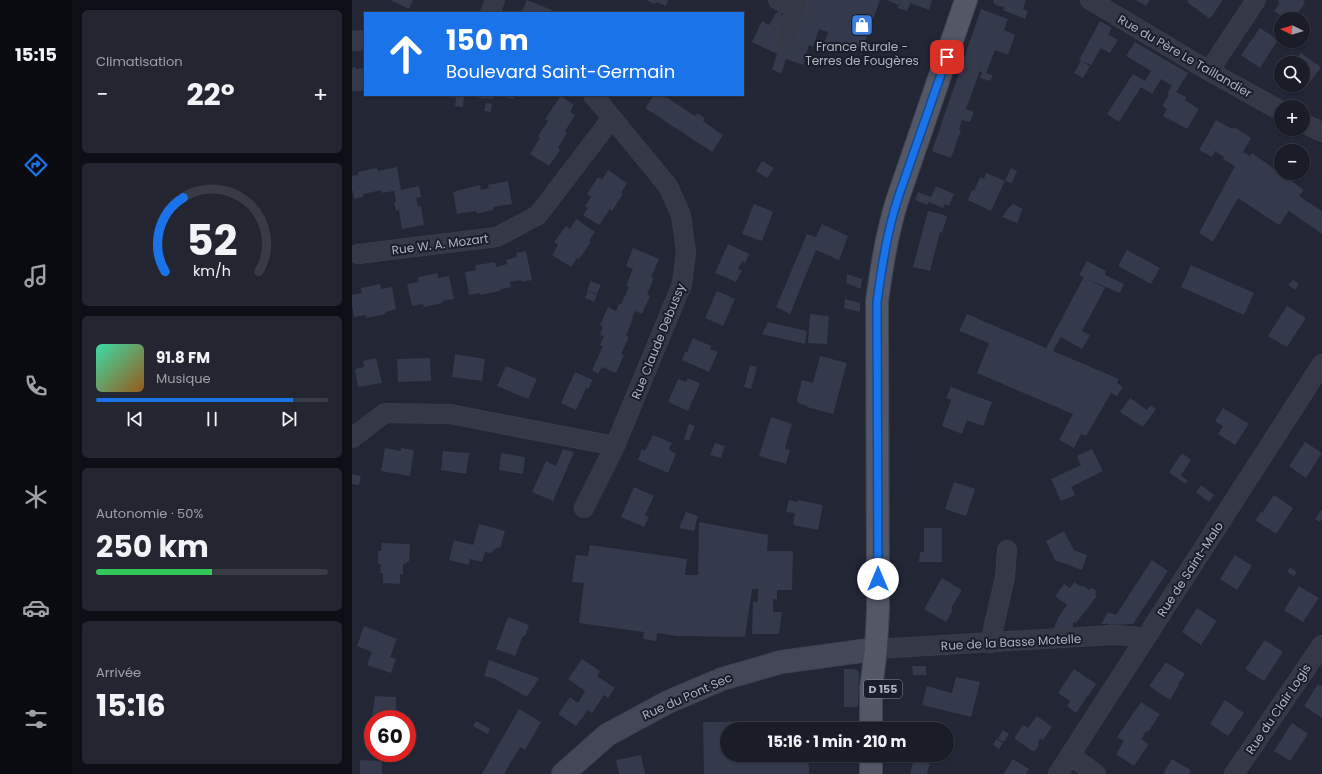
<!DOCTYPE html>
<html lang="fr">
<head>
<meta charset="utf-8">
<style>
	body { margin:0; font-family:Poppins,sans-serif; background:#232530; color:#f1f3f6; height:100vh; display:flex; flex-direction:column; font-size:15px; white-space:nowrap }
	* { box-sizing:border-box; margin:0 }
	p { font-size:13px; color:#9fa1a8 }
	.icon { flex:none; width:22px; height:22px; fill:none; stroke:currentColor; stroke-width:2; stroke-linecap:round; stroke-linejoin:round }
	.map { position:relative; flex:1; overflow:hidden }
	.sheet { display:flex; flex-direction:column; gap:10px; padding:10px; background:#0e0f16; width:280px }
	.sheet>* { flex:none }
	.banner { position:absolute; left:12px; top:12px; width:380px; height:84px; border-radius:0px; box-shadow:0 1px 3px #0004,0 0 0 1px #383a45; background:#1a73e8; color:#fff; overflow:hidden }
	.needle { width:26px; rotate:275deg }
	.controls { position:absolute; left:922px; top:12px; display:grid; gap:8px }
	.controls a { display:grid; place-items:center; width:36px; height:36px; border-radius:50%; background:#1a1c28; box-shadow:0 1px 3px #0004,0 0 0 1px #383a45; font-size:20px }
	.speed { position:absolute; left:12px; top:710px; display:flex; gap:8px; font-size:20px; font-weight:700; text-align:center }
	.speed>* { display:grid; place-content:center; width:52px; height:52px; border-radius:50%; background:#1a1c28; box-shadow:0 1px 3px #0004,0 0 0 1px #383a45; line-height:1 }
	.speed .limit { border:6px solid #d22; background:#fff; color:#111 }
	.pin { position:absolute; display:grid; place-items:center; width:34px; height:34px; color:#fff; margin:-17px; border-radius:8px; box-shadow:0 2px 6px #0006 }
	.me { position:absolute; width:44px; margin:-22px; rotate:0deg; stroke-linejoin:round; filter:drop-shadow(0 0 3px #0008) }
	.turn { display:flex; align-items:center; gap:14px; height:84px; padding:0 16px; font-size:18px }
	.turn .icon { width:52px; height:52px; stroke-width:2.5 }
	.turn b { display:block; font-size:28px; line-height:34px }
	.big { font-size:30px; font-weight:700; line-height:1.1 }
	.sheet .card { flex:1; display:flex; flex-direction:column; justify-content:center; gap:6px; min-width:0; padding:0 14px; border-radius:6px; background:#232530 }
	.sheet .dial { align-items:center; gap:0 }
	.dial svg { height:104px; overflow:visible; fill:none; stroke:#383a45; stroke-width:7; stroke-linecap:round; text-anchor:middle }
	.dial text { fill:#f1f3f6; stroke:none }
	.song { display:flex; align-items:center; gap:12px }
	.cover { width:48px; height:48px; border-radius:6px; background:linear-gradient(135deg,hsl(160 70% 55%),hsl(30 70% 35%)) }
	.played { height:4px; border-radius:2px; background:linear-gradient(90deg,#1a73e8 85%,#383a45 85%) }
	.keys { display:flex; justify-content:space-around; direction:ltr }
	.heat { display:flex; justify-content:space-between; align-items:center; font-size:22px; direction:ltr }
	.charge { height:6px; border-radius:3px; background:linear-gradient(90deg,#34c759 50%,#383a45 0) }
	.trip { position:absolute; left:368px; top:722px; width:234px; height:40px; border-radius:20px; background:#1a1c28; box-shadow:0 1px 3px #0004,0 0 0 1px #383a45; font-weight:700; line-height:40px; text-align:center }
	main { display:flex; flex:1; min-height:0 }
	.menu { display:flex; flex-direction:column; width:72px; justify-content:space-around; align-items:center; background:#0a0b10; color:#9fa1a8 }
	.menu .icon { width:28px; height:28px }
	.menu .current { color:#1a73e8 }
	.menu b { font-size:18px; color:#f1f3f6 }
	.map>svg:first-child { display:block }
	.building { fill:#34394c }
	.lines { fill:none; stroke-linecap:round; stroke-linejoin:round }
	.street-casing { stroke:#3e424f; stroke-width:20 }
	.secondary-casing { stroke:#3e424f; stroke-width:24 }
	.primary-casing { stroke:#3e424f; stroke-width:24 }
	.street { stroke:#353846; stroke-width:19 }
	.secondary { stroke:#434758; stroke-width:22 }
	.primary { stroke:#535766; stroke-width:22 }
	.route-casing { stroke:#114b97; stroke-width:10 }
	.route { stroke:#1a73e8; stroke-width:7 }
	.labels { text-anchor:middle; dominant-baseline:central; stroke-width:4; stroke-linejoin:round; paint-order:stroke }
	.shield { fill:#1a1e2a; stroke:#828694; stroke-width:1 }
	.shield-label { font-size:11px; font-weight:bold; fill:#afb3c2 }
	.poi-label { font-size:12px; fill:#afb3c2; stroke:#1a1e2a }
	.street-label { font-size:12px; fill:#afb3c2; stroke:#1a1e2a }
</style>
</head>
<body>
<main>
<nav class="menu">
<b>15:15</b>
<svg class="icon current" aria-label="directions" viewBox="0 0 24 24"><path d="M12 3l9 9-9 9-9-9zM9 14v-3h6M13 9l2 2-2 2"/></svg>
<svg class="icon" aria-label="music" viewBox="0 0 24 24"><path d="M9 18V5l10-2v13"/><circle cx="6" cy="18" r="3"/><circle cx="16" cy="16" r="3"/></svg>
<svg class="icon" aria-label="phone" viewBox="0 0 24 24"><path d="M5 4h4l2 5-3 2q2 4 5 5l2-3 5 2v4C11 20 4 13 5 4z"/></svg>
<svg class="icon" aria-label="climate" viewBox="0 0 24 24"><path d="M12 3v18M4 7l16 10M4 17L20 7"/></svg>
<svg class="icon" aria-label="car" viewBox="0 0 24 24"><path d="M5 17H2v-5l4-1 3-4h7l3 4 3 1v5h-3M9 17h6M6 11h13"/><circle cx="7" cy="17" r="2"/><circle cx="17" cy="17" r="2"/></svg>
<svg class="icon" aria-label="filters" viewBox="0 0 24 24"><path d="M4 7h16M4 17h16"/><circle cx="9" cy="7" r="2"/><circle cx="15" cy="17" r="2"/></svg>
</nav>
<section class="sheet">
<div class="card"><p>Climatisation</p>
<div class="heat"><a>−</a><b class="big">22°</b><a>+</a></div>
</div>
<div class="card dial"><svg viewBox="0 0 100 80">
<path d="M14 69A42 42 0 1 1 86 69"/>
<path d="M14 69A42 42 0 0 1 28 12" stroke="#1a73e8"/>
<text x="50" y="56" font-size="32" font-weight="700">52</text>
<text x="50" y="72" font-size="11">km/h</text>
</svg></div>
<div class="card">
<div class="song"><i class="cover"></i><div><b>91.8 FM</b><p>Musique</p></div></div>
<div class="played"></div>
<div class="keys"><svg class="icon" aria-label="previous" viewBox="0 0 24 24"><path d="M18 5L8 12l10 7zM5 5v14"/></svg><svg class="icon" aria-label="pause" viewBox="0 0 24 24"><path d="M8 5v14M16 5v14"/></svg><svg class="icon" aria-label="next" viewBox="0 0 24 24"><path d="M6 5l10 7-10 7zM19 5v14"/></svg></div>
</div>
<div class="card"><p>Autonomie · 50%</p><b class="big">250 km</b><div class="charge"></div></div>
<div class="card"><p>Arrivée</p><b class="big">15:16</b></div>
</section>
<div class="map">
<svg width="970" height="774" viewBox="0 0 970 774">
	<rect width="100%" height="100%" fill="#222635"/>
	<!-- building -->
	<path class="building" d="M38,0H61L57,9Z
		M175,0L200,10L199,13H169Z
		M294,0H316L314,6L304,2L303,4Z
		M453,0H528L512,44L499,52L472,43L476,32L467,29L461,47L457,45L451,65L434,59L429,74L420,69L425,54L400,42L410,21L417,25L423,14L428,11L434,24Z
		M535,0H580L577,10L558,3L555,11L545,8L550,0L546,5Z
		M642,0H674L671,9L676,11L673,19L651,10L652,7L644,5L641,2Z
		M784,0H798L794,6Z
		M836,0H869L870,1L858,19L835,2Z
		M927,0H953L951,2L953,3L941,19H934L922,11L928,3L926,2Z
		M629,9L656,19L652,30L663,35L656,55L643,50L634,73L641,76L638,81L628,78L630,72L628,71L614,109L622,112L618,122L610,120L607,129L609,130L599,158L580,151Z
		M748,21L760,28L756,34L766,40L758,53L749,48L739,65L729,61L738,66L731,78L722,73L729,61L727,60Z
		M908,28L926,40L908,68L889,55Z
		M783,42L836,73L824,92L834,97L833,100L847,109L835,129L811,116L815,109L810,106L817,95L815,94L820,86L809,79L800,94L789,87L767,122L755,114L781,74L793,81L799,71L774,56Z
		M949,53L969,67L952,90L945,85H951V63H942Z
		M4,67V69L13,68V91H0V68Z
		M96,95H112L111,107L103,106L104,98L96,97Z
		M114,95H142L141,99L133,98V99Z
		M144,95H162V99Z
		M302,95H311L343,116L345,113L353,118L351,121L371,135L360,152L293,108Z
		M209,96L222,105L218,112L223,115L213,131L215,133L206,148L208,150L197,166L178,154L188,138L186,136L196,121L193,119Z
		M134,103L140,104L139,112L132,111Z
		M864,120L880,129L882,127L899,138L891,152L898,156L900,153L952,190L947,196L970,211V234L937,211L927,225L886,198L861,242L847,233L883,166L871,159L872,157L863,151L860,157L847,150Z
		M410,161L422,168L415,178L404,171Z
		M45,167L49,190L67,186L69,197L64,198L66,207L69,206L72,225L50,229L47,210L44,211L42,202H44L42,191L30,193V190L11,194V197L2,199L1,191H0V176L6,175V172L25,168L26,171Z
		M659,168L665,171L660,183L653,181Z
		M256,170L275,183L269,193L271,194L260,211L258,209L247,225L231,215L236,208L233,206L239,197L235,194L246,177L250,180Z
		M634,173L653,181L639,211L616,200L620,190L622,191L628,177L632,179Z
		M156,181L160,204L141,207V210L125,214L124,211L105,214L101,192L128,185L129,190L137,188L136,185Z
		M584,186L602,194L597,206L593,204L591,208L577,202L575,205L563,200L566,192L579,197Z
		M402,204L421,212L410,241L390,234Z
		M661,204L671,209L665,223L650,217L656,209Z
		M576,211L595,216L590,233L588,232L578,271L561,267Z
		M224,219L243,232L237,241L239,242L227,259L225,258L219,267L200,255L206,245L202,242L214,226L218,229Z
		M470,224L496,236L487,260L464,250L438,314L424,307L455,234L464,237Z
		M376,244L397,254L393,263L390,261L386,269L390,270L384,282L363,273Z
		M281,248L307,259L299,277L302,278L295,294L298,296L290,314L283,311L280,318H281L274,336L277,337L269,354L272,355L264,373L250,367L246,374L240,370L251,346L248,345L252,336L248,335L251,327L248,325L256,307L264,311L267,304H269L277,287L274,286L281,269L274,266Z
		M775,250L808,268L799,284L766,266Z
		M174,251L180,280L170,282L169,280L158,282L159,287L148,289V291L128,295V293L117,295L113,272L124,270L123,266L125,265L143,262L144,267L155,264L154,260L165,257L164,253Z
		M735,261L754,271L753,275L772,284L768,293L735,279L753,288L730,331L738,335L730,349L709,337L701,351L767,379L765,383L771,387L765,396L759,393L734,436L729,434L722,448L707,440L721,414L625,373L637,343L607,331L615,314L694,348L732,277L727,275Z
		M839,265L902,293L892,315L829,287Z
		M86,273V278L97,276L102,299L91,301V303L72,307L71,304L60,306L55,284L67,282L66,277Z
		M495,274L510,279L509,289L494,283Z
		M941,280L947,284L943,290L936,285Z
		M239,281L249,285L245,294L235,290Z
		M28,284L29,289L40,287L44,309L33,312L34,314L14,318V315L2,317L0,305V295L10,293L9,288Z
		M236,291L245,295L242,302L233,298Z
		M365,291L383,299L371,326L353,318Z
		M493,299L508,303V312L492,308Z
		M935,306L954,318L935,347L916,336Z
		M458,314L477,316L475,344L456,343Z
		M416,322L455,331L453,344L410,334Z
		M341,338L359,346L358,349L366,352L357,372L330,360L333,352H335Z
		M103,354L133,359L130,381L100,377Z
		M468,356L495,363L481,414L455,407V406L446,403L445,400L450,380L461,383Z
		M24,358L30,383L6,387L3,369L12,367L11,361Z
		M78,358L79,381L46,382L45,359Z
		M398,365L405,367L399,389L392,387Z
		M154,366L185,379L176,399L145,386Z
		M223,372L241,380L236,389L234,388L224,410L209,403Z
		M336,378L348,383L336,411L316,402L326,379L334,382Z
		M599,387L640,402L631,426L615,420L610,434L590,426L599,400L594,398Z
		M778,398L795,410L798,405L804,409L791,427L768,412Z
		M871,408L897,424L883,445L866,434L871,426L863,421Z
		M419,417L440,424L433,448L438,450L434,464L407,456Z
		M337,424L343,426L337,441L332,439Z
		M301,435L320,443L317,450L324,454L316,473L286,460L290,449L293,451Z
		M953,442L970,453L954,478L937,466Z
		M363,443L373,446L369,458L358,455Z
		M33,448L49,451V448L62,450L58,476L29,471Z
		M211,449L222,452L201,501L180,492L194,461L204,466Z
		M740,449L751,471L719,487L723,495L709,501L699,479L729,465L725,456Z
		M91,451L117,453L114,474L89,470Z
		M149,453L173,457L171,474L147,470Z
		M830,453L839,460L829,475L836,481L833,484L817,472Z
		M0,474L9,476L7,485L0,484Z
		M602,482L623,489L614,516L593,509Z
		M849,485L862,495L857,502L844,492Z
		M282,487L302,496L293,515L297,517L292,527L269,517Z
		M922,495L941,508L924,534L903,520L909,512L910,513Z
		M437,500L445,502L446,500L471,505L466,530L441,525L443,513L434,512Z
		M969,510L970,511V519L968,522L963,519Z
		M334,512L346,516L342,531L327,528Z
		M347,522L416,535L415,551H441L440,590H425V600L421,599V612H430L427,634H400L401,602H406V589H400L393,637L325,636L305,633L304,641L291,639L292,632L227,623L232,583L220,582L224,555L236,556L238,545L335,559L333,575H346Z
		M127,524L153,531L148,548L146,547L138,553L133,552L130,562L118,559L117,565L97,560L102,540L121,545Z
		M572,528H590V562H567L568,552H572Z
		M712,531L722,550L735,555L730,570L703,560L694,541Z
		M30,543L58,544L57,561L51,565V574H48V584L31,583V573H28L29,564H26V551H29Z
		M883,555L900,566L885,590L868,579Z
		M800,560L816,571L781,624L757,625L758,624H749L756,612L764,615Z
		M938,567L945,572L942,576L935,572Z
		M590,578L610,590L599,608L601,609L594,622L572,609Z
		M722,582L729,587L730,585L737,590L739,588L745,591L743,594L745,596L724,623L721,622V628L701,630L706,618L715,605L703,596L712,584L718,588Z
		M947,586L967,598L951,622L932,610Z
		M845,608L865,621L849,645L830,632Z
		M156,617L177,625L173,636H171L163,656L144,649Z
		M12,626L45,639L38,657L44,659L39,673L15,665L20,652L5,646Z
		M913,640L931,652L912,681L893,669Z
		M230,659L248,671L245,676L263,688L256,698L252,695L240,713L236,710L224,726L206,714L218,697L226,703L233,691L216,679Z
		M137,660L187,678L175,697L143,679L132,676Z
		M814,662L833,674L826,684L827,685L818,700L797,686Z
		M560,666H574V675H561Z
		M492,669H503L507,672L506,707H492Z
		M722,669L744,684L724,713L715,706L718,701L706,693Z
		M604,677L628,682L619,717L570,705L575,686L600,693Z
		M966,684L970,686V718L952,706Z
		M23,696L44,697V713L46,716V719H20Z
		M873,700L892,713L876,736L858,724Z
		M789,702L808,714L796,732L794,731L789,739L797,744L782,766L764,754L772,741L765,737Z
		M167,709L189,722L173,750L168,747L152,774H130Z
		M685,716L700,727L691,740L688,739L686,742L687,745L684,750L680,751L662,738L671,725L676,728Z
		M124,721L138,729L136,734L121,726Z
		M469,721V729H375V755H456L457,774H352L351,722Z
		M940,723L956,734L938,761L922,751Z
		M651,730L657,734L652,742L646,739Z
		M644,739L651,743L647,749L641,745Z
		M289,755L293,774H267L264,760Z
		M562,759L578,764L575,774H558Z
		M661,759L677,769L674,774H651Z
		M820,759L839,770L837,774H811Z
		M8,760L30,761V774H8Z"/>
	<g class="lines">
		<!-- street casing -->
		<g class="street-casing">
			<path id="street" d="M426,0L443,8
				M738,0L857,71L929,111
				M138,13L143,0
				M0,41L13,40
				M433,42L446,0
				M857,71L904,0
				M951,123L970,132
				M6,254L145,237L186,215L260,118
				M0,438L33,413L98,414L263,446
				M232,508L263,446L330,284L334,252L329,215L316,186L241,95
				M638,643L653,577L655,550
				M524,649L760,635L781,636L793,639
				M718,755L744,774
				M706,774L970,364
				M882,774L970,645"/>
		</g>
		<!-- secondary casing -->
		<g class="secondary-casing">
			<path id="secondary" d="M211,774L255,735L316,702L370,679L429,662L524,649"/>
		</g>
		<!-- primary casing -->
		<g class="primary-casing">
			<path id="primary" d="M519,729V688L524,649L526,610L525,301C530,266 535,232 546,198L614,0
				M519,755V774"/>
		</g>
		<!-- street -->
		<use href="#street" class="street"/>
		<!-- secondary -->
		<use href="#secondary" class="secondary"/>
		<!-- primary -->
		<use href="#primary" class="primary"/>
	</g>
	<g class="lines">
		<!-- route casing -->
		<g class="route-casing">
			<path id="route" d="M526,579L525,302C530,266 535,232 546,198L595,57"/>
		</g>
		<!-- route -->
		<use href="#route" class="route"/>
	</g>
	<!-- icons -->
	<defs>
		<g id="shop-square" transform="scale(1.15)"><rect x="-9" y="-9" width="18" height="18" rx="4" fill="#3f7fe0" stroke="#1a1e2a"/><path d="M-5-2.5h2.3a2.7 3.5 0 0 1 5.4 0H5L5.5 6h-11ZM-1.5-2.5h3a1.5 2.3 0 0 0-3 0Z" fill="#fff"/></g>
	</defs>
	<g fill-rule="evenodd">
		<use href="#shop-square" x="510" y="25"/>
	</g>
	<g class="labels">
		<!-- shield labels -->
		<rect class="shield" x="512" y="680" width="38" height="18" rx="3"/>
		<g class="shield-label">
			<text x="531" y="689">D 155</text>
		</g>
		<!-- poi labels -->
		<g class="poi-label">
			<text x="510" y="46">France Rurale -<tspan x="510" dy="14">Terres de Fougères</tspan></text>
		</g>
		<!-- street labels -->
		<g class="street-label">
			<text transform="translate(833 56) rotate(30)">Rue du Père Le Taillandier</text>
			<text transform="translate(88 244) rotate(-7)">Rue W. A. Mozart</text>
			<text transform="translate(306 341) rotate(-68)">Rue Claude Debussy</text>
			<text transform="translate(838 569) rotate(-57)">Rue de Saint-Malo</text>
			<text transform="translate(659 642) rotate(-3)">Rue de la Basse Motelle</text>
			<text transform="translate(335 696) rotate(-24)">Rue du Pont Sec</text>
			<text transform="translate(926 709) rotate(-56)">Rue du Clair Logis</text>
		</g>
	</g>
</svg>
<div class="controls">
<a><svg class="needle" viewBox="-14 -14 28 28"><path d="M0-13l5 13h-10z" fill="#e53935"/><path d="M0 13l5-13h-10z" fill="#9fa1a8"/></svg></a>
<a><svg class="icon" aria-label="search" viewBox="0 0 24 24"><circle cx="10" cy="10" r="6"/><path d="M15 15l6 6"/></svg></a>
<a>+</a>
<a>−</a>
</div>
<div class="speed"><div class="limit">60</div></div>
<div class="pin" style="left:595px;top:57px;background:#d93025"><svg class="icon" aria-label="arrive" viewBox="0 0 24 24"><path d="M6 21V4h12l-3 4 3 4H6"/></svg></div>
<svg class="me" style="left:526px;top:579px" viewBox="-20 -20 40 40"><circle r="19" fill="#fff"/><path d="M0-13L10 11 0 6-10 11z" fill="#1a73e8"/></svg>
<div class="trip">15:16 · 1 min · 210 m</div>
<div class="banner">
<div class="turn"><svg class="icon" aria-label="ahead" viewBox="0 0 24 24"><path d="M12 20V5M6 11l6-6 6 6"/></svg><div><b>150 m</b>Boulevard Saint-Germain</div></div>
</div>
</div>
</main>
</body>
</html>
